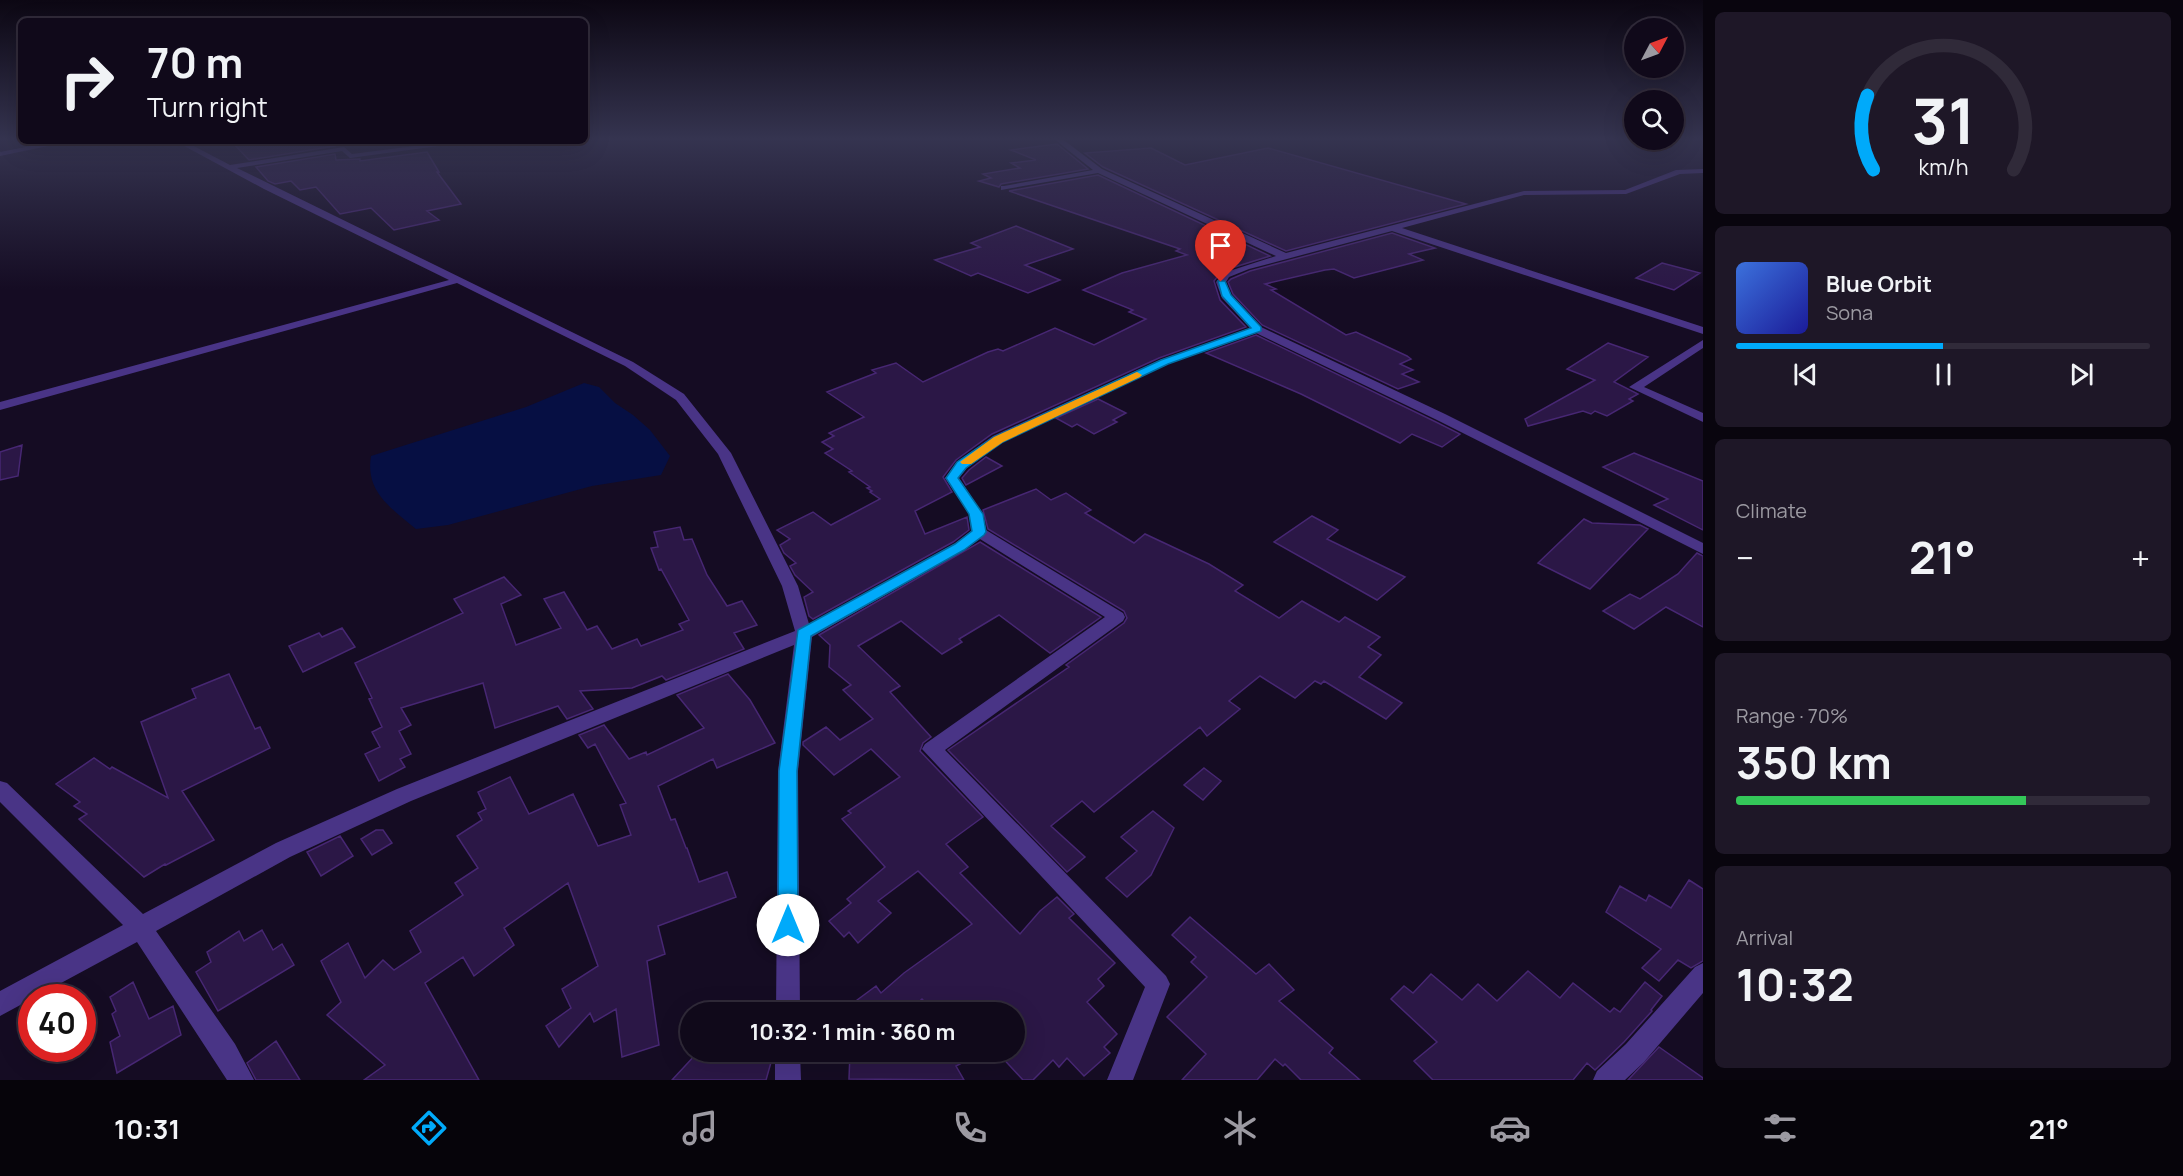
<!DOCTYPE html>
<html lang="en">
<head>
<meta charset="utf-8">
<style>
	body { margin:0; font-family:Manrope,sans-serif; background:#1e1727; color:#f1f3f6; height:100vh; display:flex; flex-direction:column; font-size:22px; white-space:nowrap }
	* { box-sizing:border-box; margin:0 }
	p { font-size:20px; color:#9c9aa2 }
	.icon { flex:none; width:33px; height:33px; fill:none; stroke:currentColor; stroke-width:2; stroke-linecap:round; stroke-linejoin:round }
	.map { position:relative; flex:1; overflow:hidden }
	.side { display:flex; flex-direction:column; gap:12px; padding:12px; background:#09050e; width:480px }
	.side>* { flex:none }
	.banner { position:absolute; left:18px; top:18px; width:570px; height:126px; border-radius:9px; box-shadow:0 6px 24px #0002,0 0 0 2px #302a39; background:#10091a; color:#f1f3f6; overflow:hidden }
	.needle { width:39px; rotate:49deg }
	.buttons { position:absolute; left:1624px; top:18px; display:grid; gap:12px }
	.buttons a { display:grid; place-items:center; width:60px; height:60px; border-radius:50%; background:#10091a; box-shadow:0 6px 24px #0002,0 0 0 2px #302a39; font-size:30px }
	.speed { position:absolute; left:18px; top:984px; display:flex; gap:12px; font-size:30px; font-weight:700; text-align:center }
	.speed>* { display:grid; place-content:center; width:78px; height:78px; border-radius:50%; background:#10091a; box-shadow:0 6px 24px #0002,0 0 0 2px #302a39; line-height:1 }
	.speed .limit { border:9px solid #d22; background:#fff; color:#111 }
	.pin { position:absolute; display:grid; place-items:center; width:51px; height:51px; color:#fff; margin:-62px -26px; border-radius:50% 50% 50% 0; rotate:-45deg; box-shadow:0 0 6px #0007 }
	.pin .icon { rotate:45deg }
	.me { position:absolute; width:66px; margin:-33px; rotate:0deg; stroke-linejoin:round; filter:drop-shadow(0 0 4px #0008) }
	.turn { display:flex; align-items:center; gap:21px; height:126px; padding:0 30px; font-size:27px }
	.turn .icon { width:78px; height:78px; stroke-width:2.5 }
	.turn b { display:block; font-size:42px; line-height:51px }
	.big { font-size:45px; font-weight:700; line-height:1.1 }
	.side .tile { flex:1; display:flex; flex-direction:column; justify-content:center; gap:9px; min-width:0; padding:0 21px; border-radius:9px; background:#1e1727 }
	.side .dial { align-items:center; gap:0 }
	.dial svg { height:156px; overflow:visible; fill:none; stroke:#302a39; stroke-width:7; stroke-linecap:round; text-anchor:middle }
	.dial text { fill:#f1f3f6; stroke:none }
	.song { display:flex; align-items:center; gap:18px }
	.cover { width:72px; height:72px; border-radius:9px; background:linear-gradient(135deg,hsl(220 70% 55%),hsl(240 70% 35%)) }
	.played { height:6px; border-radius:3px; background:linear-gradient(90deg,#00aafa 50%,#302a39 50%) }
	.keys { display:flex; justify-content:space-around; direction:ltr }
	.heat { display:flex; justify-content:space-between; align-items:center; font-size:33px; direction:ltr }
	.charge { height:9px; border-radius:4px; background:linear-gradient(90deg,#34c759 70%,#302a39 0) }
	.trip { position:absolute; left:680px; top:1002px; width:345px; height:60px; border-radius:30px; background:#10091a; box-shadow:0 6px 24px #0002,0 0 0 2px #302a39; font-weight:700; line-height:60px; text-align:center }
	.tabs { display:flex; height:96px; justify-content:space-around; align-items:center; background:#06040a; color:#9c9aa2 }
	.tabs .icon { width:42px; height:42px }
	.tabs .current { color:#00aafa }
	.tabs b { font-size:27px; color:#f1f3f6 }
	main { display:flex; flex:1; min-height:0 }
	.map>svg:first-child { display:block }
	.water { fill:#060f43 }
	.building { fill:#2b1746; stroke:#472773; stroke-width:1.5 }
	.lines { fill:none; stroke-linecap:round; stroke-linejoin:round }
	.minor { fill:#493486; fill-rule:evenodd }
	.route { fill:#00aafa; stroke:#006ea2; stroke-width:1.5 }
	.slow { fill:#f59e0b }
</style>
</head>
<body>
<main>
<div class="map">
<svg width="1703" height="1080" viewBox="0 0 1703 1080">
	<rect width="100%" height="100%" fill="#150c23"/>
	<!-- water -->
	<path class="water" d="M584,383L599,387L615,403L633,415L650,430L670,456L661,475L592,486L448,525L416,529C391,508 365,492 371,456L526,407Z"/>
	<!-- building -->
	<path class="building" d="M231,141H334L335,146L249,160Z
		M1057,144L1088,169L1001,184L999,187L979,181L991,178L983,174L1020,168L1011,163L1036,160L1011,150Z
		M1151,148L1185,165L1268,148L1466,204L1286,251L1103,167L1085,153Z
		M427,152L439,172H437L461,204L427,211L439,220L394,230L371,208L340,214L316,187L300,190L291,181L275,184L268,181L256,167L335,154L336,160L360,159V161Z
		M1098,175L1270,256L1222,271L1214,281L1220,300L1246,327L1159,358L992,434L956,460L943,477L952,492L915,511L925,534L967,517L969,530L953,542L813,619L809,616L804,597L813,592L795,575L790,566L796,563L784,553L780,545L790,539L777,530L813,512L831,525L880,499L870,492L872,491L867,488L870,487L849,472L852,471L825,453L833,449L822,442L834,436L829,433L864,417L827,392L876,373L872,370L896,363L923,382L988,352L998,349L1003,351L1055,328L1094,345L1146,319L1129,312L1133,310L1083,290L1122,273L1187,255L1176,251L1180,249L1009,191Z
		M1016,226L1073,249L1025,265L1060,280L1028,293L978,273L971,276L935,260L980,247L971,243Z
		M1392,233L1435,248L1409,254L1423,260L1354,278L1334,269L1325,270L1265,284L1276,289L1271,290L1346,335L1356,332L1407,356L1411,359L1400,364L1413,370L1402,374L1419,382L1398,389L1262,325L1233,294L1228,282L1231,279L1250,271Z
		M1662,263L1700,273L1674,290L1636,278Z
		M1256,335L1436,422L1460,434L1442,447L1412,434L1400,443L1301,394L1206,353Z
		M1608,343L1648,357L1614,382L1638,394L1629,399L1633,401L1607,416L1595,411L1591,414L1583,411L1528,426L1525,419L1595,380L1567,369Z
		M1098,399L1126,413L1113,420L1117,422L1094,434L1077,424L1072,427L1056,418Z
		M22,445L18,476L0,480V452Z
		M1634,453L1703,481V530L1654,505L1668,499L1603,467Z
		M986,457L1002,466L966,485L962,478L969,470Z
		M1036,489L1051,500L1066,493L1091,510L1085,513L1134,543L1145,534L1209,564L1243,585L1235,591L1279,618L1302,601L1339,622L1345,617L1380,637L1368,647L1381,655L1359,677L1402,703L1386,719L1324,681L1321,684L1315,681L1295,698L1260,676L1229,701L1240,709L1207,736L1200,727L1094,812L1082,801L1051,826L1085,857L1067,872L948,750L1069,667L1066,665L1124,623L1127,618L1124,611L988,529L983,510Z
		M1312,516L1338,530L1327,539L1405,577L1377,600L1274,542Z
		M1584,519L1592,523L1640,525L1648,529L1590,589L1538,563Z
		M680,527L684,540L692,539L707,575L727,606L742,601L757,625L734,633L744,649L666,680L662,676L632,688L580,691L593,709L567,719L558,706L495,728L483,683L401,708L411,725L399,731L411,754L400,759L405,767L379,781L365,754L380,747L372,732L382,727L369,699L372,698L355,663L463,613L454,599L504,577L521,595L501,604L516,645L561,628L544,599L564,592L587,630L597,626L612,649L637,639L641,646L683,630L679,624L689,620L661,569L659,570L651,548L658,547L654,532Z
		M980,542L1101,617L1050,653L999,615L959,639L962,642L942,654L901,621L858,646L900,686L890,692L931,737L923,743L920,751L983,817L946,844L968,867L960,873L1020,934L1040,911L1057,897L1074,914L1069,918L1115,963L1098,979L1104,986L1087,1002L1117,1034L1104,1047L1110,1053L1084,1076L1067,1058L1059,1067L1053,1060L1033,1080H1023L997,1052H1014V1012H934L922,999L908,1011L901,1003L893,1009L896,1012H841L876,986L881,993L904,973L972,924L918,871L878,901L891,913L858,943L849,932L844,937L829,921L851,903L847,899L885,867L842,819L851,813L848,811L900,777L871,749L834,775L803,745V742L826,727L840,740L873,719L843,690L851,685L829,667L830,645L819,635Z
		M1697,553L1703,556V627L1666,607L1634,629L1603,611L1630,594L1640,599L1678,574Z
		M342,628L355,647L303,672L289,646L319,633L322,637Z
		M229,674L255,729L260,727L270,748L182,791L214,840L166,865L165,864L144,877L79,819L87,814L74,806L80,802L56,784L94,758L110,769L112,767L168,798L141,722L196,698L192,689Z
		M728,674L750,700L775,743L717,768L713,759L658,786L671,820L675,819L686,848H687L699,882L727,872L736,897L658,926L665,954L647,961L659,1045L622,1057L616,1009L594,1022L590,1013L559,1047L546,1026L571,1008L562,989L598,966L568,883L504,928L514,945L474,976L463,957L425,983L479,1080H364L385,1065L327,1015L341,1002L321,961L348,943L365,978L383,960L394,970L421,952L410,931L463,895L455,883L478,868L457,836L482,820L478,813L486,809L478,792L510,777L529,814L573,794L598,846L631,835L620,805L626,803L595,744L588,748L579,735L604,725L629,759L646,752L647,755L704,728L677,695Z
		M1204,768L1221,781L1203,800L1184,785Z
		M1153,811L1174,828L1151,875L1127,897L1106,878L1137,851L1121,837Z
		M376,830H383L392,843L372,855L361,839Z
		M340,836L353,856L321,876L307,852Z
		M1689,880L1703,889V961L1691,968L1678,960L1659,981L1642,968L1661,949L1606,912L1620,886L1646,901L1649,895L1671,908Z
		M1190,917L1256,974L1269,964L1294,990L1279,1001L1333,1048L1329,1053L1360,1080H1301L1285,1064L1283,1066L1275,1059L1257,1080H1182L1206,1054L1167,1017L1207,977L1191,962L1196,957L1172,935Z
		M262,930L273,950L282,944L294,965L218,1011L196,972L211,962L207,952L239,931L244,941Z
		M1528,971L1560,998L1573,983L1610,1012L1614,1008L1620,1012L1645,982L1662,996L1651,1010L1652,1011L1624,1042L1595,1070L1587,1063L1573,1080H1433L1414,1061L1437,1042L1391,999L1404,986L1413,993L1431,974L1462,1000L1478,984L1497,1001Z
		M133,982L149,1019L173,1006L181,1035L117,1073L110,1042L120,1036L112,1014L116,1011L110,997Z
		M276,1041L300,1080H256L247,1063Z
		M1659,1047L1703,1078V1080H1628Z
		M850,1052H983L956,1066L964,1080L849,1079Z
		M697,1053L772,1059L766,1080H672Z"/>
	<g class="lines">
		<!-- minor -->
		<path class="minor" d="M1053,138H1061L1102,169L1286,253L1524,191L1625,190L1676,170L1703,169V173L1680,174L1626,194L1524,195L1402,228L1703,327V334L1392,231L1249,269L1229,277L1226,282L1231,295L1261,327L1445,414L1703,543V554L1437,420L1256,333L1168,364L1053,417L1003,442L967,468L959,478L983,514L986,530L1123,613L1125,617L1123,621L945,750L1166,976L1170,984L1133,1080H1107L1145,987L922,749L925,744L1105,617L980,539L964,550L812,637L798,771L800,1012H776L778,771L794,645L411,801L290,857L156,931L235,1044L254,1080H227L137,942L0,1016V991L123,925L0,802V781L7,783L143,914L276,843L397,789L795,631L782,586L718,454L676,400L625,366L457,283L0,410V402L449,280L264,189L175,141H184L230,165L344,147L352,154L454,141H475L350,158L342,151L237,168L633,362L684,394L731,453L798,586L809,624L954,544L971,531L969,514L945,478L957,462L993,436L1160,360L1250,328L1222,298L1216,282L1223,273L1276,256L1098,173L1001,190V186H1004L1093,170Z
			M57,141H72L0,156V152Z
			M1703,340V348L1644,387L1703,413V422L1629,387Z
			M1703,963V993L1644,1062L1625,1080H1593L1597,1071L1626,1044L1695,967Z
			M775,1052H800L801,1080H775Z"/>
	</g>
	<!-- sky -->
	<linearGradient id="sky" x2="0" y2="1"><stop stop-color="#0c0713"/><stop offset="0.48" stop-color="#353450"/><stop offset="1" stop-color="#353450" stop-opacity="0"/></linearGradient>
	<rect width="1703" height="289" fill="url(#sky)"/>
	<!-- route -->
	<path class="route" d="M1218,281H1225L1231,295L1261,327V331L1168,364L1003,442L966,468L958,478L983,514L986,532L984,535L964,550L811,636L797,771L798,925L795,932L788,935L781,932L778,925L779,771L798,630L955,544L972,531L969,514L946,478L957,462L994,437L1161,360L1251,328L1222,296Z"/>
	<!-- slow -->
	<path class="slow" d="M1137,372L1142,375L1140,377L1003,442L971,464H962L960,462L994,437Z"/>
</svg>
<div class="buttons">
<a><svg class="needle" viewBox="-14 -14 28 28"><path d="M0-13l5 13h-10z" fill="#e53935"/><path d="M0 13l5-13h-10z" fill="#9c9aa2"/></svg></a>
<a><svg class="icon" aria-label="search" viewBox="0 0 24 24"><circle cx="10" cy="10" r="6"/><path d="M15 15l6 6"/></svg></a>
</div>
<div class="speed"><div class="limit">40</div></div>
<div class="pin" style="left:1221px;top:282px;background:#d93025"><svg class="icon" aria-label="arrive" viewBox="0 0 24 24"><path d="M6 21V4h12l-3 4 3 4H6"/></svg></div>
<svg class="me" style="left:788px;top:925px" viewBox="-20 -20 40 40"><circle r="19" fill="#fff"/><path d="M0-13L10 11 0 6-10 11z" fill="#00aafa"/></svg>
<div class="trip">10:32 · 1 min · 360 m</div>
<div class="banner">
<div class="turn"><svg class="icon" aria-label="right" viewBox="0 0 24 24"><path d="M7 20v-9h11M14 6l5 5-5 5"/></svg><div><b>70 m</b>Turn right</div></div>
</div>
</div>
<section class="side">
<div class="tile dial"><svg viewBox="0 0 100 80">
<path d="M14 69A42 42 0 1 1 86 69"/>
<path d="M14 69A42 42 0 0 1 11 31" stroke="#00aafa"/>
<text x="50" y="56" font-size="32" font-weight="700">31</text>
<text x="50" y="72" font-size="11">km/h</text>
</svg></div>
<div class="tile">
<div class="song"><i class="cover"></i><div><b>Blue Orbit</b><p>Sona</p></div></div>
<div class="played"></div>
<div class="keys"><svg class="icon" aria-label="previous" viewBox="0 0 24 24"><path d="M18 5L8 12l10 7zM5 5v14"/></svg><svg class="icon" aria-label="pause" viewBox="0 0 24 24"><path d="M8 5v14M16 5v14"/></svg><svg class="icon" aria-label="next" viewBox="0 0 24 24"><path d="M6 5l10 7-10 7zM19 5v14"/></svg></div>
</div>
<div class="tile"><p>Climate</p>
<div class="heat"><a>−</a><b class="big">21°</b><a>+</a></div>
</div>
<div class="tile"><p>Range · 70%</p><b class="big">350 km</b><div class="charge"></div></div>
<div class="tile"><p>Arrival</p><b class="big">10:32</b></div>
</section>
</main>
<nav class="tabs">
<b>10:31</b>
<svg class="icon current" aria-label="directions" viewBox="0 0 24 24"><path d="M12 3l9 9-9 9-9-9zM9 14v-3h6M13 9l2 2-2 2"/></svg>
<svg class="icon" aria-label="music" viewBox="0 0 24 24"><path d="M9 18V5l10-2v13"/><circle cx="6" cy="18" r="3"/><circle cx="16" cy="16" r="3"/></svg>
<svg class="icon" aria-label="phone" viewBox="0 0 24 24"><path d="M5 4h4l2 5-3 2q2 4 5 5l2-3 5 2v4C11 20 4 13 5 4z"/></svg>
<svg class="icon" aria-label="climate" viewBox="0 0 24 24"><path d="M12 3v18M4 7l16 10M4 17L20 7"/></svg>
<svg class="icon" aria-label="car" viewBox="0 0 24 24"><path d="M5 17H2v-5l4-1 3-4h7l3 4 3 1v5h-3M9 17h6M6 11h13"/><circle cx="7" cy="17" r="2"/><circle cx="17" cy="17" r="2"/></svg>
<svg class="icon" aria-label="filters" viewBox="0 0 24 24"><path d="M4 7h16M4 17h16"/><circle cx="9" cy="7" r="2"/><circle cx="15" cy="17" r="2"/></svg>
<b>21°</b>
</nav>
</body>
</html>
